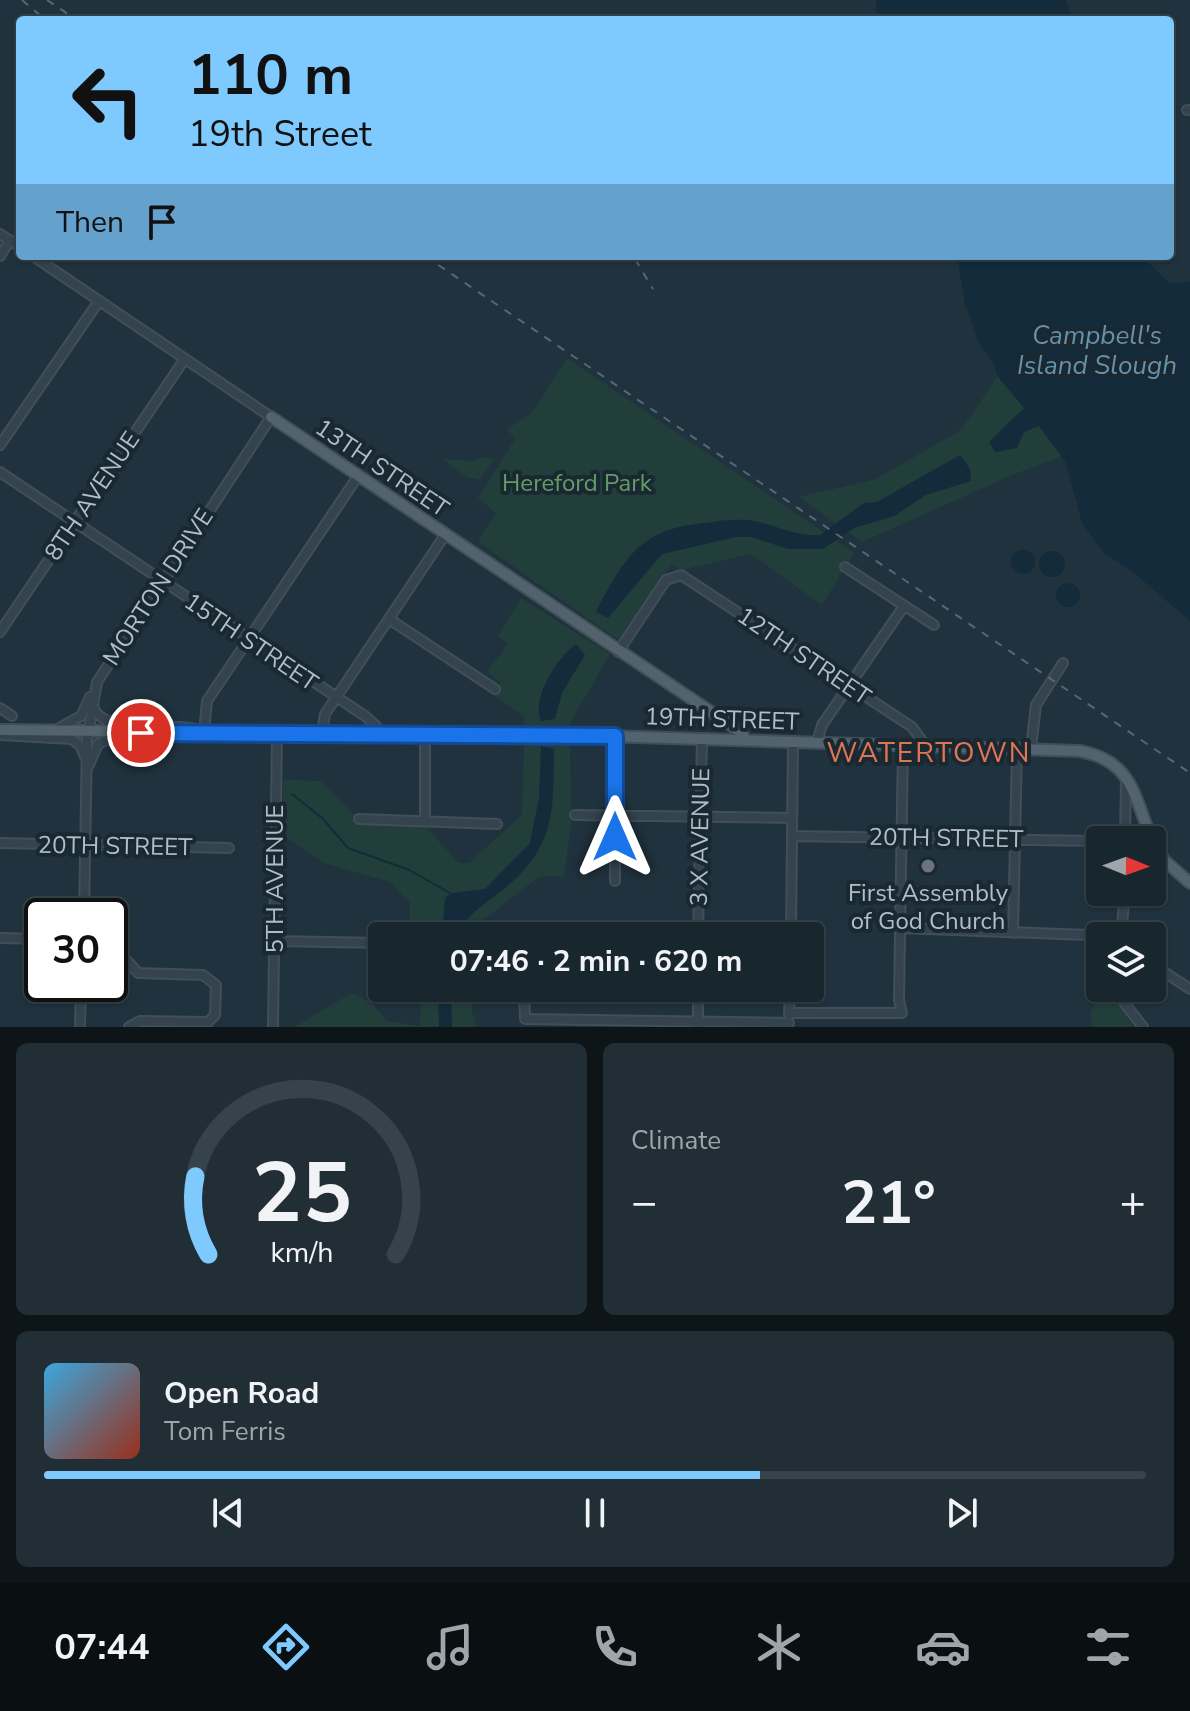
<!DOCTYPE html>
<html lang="en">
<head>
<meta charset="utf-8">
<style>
	body { margin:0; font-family:"Nunito Sans",sans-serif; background:#212e36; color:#f1f3f6; height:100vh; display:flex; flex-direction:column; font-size:30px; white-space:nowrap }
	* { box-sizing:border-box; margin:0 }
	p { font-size:26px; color:#9fa5aa }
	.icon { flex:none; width:44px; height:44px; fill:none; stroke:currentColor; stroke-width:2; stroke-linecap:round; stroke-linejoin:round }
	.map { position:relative; height:1027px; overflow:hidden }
	.drawer { display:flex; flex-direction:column; gap:16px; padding:16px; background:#0d1519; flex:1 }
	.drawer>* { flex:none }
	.banner { position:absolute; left:16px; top:16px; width:1158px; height:244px; border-radius:8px; box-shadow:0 2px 6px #0004,0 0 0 2px #36434a; background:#7ecaff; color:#111; overflow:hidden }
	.needle { width:52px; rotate:91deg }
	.buttons { position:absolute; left:1086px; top:826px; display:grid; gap:16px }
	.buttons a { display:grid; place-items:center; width:80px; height:80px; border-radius:8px; background:#18262e; box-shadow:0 2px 6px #0004,0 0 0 2px #36434a; font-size:40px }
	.speed { position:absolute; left:24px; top:898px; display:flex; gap:16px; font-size:40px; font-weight:700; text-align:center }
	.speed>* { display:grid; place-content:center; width:104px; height:104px; border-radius:50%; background:#18262e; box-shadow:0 2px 6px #0004,0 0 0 2px #36434a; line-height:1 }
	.speed .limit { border:4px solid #111; border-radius:12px; background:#fff; color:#111 }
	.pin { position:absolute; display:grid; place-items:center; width:68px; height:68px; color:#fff; margin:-34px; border:4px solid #fff; border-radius:50%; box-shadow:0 2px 8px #0007 }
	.me { position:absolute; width:88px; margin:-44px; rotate:0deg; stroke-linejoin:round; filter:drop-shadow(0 0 6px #0008) }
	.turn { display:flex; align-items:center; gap:28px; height:168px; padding:0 40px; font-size:36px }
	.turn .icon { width:104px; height:104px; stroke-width:2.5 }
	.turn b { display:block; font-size:56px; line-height:68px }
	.then { display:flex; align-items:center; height:76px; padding:0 40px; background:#0003; gap:16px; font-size:30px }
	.big { font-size:60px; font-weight:700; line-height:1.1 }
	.drawer .card { flex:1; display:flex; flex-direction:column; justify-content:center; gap:12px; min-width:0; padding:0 28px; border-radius:12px; background:#212e36 }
	.drawer .dial { align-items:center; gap:0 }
	.dial svg { height:208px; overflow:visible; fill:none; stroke:#36434a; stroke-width:7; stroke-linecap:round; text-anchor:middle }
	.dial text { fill:#f1f3f6; stroke:none }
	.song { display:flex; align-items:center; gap:24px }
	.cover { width:96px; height:96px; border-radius:12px; background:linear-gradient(135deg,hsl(200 70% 55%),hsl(10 70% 35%)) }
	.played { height:8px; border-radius:4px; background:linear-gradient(90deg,#7ecaff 65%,#36434a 65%) }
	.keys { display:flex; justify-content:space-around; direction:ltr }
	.heat { display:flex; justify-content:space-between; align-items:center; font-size:44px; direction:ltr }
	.drawer .tiles { flex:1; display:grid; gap:16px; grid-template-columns:1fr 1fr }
	.card:last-child { grid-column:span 2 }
	.trip { position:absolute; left:368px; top:922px; width:456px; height:80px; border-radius:8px; background:#18262e; box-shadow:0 2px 6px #0004,0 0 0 2px #36434a; font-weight:700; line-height:80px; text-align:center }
	.dock { display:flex; height:128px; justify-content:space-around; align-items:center; background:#0a0f12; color:#9fa5aa }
	.dock .icon { width:56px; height:56px }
	.dock .active { color:#7ecaff }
	.dock b { font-size:36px; color:#f1f3f6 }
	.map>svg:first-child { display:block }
	.green { fill:#223e3b }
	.water { fill:#132b3b }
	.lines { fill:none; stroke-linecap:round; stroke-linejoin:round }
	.stream { stroke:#132b3b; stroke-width:2 }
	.minor-casing { stroke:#404f59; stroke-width:12 }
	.major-casing { stroke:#404f59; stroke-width:14 }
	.minor { stroke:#34434d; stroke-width:8 }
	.major { stroke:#52636d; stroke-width:10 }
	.rail { stroke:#566874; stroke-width:2; stroke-dasharray:8 8; stroke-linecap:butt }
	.route-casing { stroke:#114b97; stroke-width:20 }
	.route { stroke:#1a73e8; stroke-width:14 }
	.worship-dot { fill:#6b7280; stroke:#192831; stroke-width:3 }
	.labels { text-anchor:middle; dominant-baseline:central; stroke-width:8; stroke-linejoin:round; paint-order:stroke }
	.street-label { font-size:24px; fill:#afbec9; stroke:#192831 }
	.park-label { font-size:24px; fill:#649c65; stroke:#192831 }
	.poi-label { font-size:24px; fill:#afbec9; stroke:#192831 }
	.water-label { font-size:26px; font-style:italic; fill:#6591ab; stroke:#192831 }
	.quarter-label { font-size:28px; letter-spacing:2px; fill:#de7555; stroke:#192831 }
</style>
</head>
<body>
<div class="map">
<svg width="1190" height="1027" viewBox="0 0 1190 1027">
	<rect width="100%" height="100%" fill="#20323d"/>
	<!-- green -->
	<path class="green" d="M1011,356L1069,454L1012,475L862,542L799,497L876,479L962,429Z
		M567,358L854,553L822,605L751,554L681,570L672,564L620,641L478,542L496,513L478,498L515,439L507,429L531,414Z
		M484,457L494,460L480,480L467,477L442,459L471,461Z
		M521,598L610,654L569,725H524V716L493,695L501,683L487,672L508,644L498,636Z
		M524,742L570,743L571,824L564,876L539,877L474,927V936H410V903L390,882L324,863L283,835V780L320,781L362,822L423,824L459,863H469L522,815Z
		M421,988H472V1012L476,1027H294L352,993L371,1002L387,1021L420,1026Z
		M1112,991L1132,1026L1134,1027H1092L1090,1017L1096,995Z"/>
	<!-- water -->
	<path class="water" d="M877,0H1066L1072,20H886L875,10Z
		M957,256H1142L1169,283L1190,282V621L1133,572L1104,553L1082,523L1066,463L1039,426L1024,432L1017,448L995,452L989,442L1024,408L998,377L994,364L978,341L965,303Z
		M960,455L970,469L971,481L926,495L894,516L854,528L823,549H788L751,537H736L662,554L608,618L596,612C624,559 639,529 704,523C720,521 738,518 754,521C776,525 797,537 820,535L864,503L877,502Z
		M1011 562a12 12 0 1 1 24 0a12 12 0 1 1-24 0Z
		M1039 564a13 13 0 1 1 26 0a13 13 0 1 1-26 0Z
		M1056 595a12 12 0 1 1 24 0a12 12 0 1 1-24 0Z
		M576,644L585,655L562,693L555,719L541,721C531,698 557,658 576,644Z
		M541,746L554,749C553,804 557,841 513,881C492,900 469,911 454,936H442L445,898L451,893L485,889L530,843L539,798Z
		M438,988H451L452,1027H439Z"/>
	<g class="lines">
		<!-- stream -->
		<path class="stream" d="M292,794L322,818L348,848L409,870L450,893"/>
		<!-- minor casing -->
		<g class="minor-casing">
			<path id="minor" d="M1187,110H1190
				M0,234L20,247
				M0,256L10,240
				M33,256L271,417L97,682L87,740L84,916
				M0,445L99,301
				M0,472L365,716L376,726L378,733
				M845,567L934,625
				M389,619L495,689
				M0,632L184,360
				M618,652L666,580L681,575L912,727L925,745
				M0,708L12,716
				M94,708C102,734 171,722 196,729
				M59,728L81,716L90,697
				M204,731L207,701L358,476
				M322,732L325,714L445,535
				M0,735L71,739L80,745L85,757
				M817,742L822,725L904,606
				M1031,748L1036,705L1063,663
				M89,765L98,744L123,733
				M575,815L792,818
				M359,819L497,824
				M425,821V734
				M792,836L1100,841
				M1125,840L1126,777
				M0,843L229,848
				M615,881V736
				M901,928L1115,936
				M1013,933L1017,747
				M525,936L532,926L698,927
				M698,936L702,738
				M791,936L793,741
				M1121,936L1125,892
				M0,938L42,939
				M275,941L382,943
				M110,951L121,954L138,973L203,975L216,985L215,1015L208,1022L140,1021L129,1027
				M1152,964L1190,989
				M524,988L525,1019L789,1023
				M1120,988L1125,1004L1143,1027
				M789,1013H902L899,1000L903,744
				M789,1015L790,988
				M80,1027L81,984
				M273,1027L277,732
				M698,1027V988"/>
		</g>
		<!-- major casing -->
		<g class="major-casing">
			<path id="major" d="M271,417L741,732L745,739
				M0,730L573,735L1080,751C1133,761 1134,797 1152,840
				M1152,841L1165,861L1190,883"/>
		</g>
		<!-- minor -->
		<use href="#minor" class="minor"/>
		<!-- major -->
		<use href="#major" class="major"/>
		<!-- rail -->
		<path class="rail" d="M22,0L41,16
			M47,0L77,20
			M425,256L1190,773
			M635,259L653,289"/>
	</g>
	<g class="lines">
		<!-- route casing -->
		<g class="route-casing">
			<path id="route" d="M141,733L615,736V837"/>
		</g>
		<!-- route -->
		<use href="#route" class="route"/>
	</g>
	<!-- markers -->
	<circle class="worship-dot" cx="928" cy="866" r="8"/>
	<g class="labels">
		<!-- street labels -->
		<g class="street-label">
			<text transform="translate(382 468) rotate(34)">13TH STREET</text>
			<text transform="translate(92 496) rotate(-56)">8TH AVENUE</text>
			<text transform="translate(158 587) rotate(-57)">MORTON DRIVE</text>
			<text transform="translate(251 642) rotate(34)">15TH STREET</text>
			<text transform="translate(804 656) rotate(34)">12TH STREET</text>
			<text transform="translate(722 719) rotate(2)">19TH STREET</text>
			<text transform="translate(700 837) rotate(-89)">3 X AVENUE</text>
			<text transform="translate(946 838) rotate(1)">20TH STREET</text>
			<text transform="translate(115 846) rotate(1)">20TH STREET</text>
			<text transform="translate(275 879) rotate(-90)">5TH AVENUE</text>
		</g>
		<!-- park labels -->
		<g class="park-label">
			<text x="577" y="483">Hereford Park</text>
		</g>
		<!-- poi labels -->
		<g class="poi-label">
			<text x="928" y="893">First Assembly<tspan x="928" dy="28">of God Church</tspan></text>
		</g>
		<!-- water labels -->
		<g class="water-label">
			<text x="1097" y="335">Campbell's<tspan x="1097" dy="30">Island Slough</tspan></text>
		</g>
		<!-- quarter labels -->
		<g class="quarter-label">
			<text x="929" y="753">WATERTOWN</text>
		</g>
	</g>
</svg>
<div class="buttons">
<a><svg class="needle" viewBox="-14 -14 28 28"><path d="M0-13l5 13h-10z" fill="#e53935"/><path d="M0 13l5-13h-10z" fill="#9fa5aa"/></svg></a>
<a><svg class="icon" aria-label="layers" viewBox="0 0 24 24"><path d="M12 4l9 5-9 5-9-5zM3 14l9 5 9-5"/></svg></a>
</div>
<div class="speed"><div class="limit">30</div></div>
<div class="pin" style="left:141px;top:733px;background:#d93025"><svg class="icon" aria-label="arrive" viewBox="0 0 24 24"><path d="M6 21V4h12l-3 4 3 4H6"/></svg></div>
<svg class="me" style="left:615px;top:837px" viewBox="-20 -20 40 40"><path d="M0-17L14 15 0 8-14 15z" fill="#1a73e8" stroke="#fff" stroke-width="4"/></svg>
<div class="trip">07:46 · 2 min · 620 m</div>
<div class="banner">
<div class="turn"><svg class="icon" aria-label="left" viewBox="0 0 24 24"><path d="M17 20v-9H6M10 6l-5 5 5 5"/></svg><div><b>110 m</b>19th Street</div></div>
<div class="then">Then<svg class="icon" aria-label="arrive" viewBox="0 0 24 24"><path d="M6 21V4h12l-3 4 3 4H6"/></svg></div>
</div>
</div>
<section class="drawer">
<div class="tiles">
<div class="card dial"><svg viewBox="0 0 100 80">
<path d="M14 69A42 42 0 1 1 86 69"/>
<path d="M14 69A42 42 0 0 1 9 39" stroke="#7ecaff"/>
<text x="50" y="56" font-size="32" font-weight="700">25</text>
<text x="50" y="72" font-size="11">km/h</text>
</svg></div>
<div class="card"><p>Climate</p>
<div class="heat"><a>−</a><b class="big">21°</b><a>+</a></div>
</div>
<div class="card">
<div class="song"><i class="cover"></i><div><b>Open Road</b><p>Tom Ferris</p></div></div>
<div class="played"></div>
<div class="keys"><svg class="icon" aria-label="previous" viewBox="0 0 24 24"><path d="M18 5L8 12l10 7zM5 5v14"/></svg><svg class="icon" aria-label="pause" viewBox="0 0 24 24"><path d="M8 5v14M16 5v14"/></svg><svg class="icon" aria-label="next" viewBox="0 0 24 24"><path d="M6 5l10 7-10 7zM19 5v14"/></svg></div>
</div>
</div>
</section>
<nav class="dock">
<b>07:44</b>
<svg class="icon active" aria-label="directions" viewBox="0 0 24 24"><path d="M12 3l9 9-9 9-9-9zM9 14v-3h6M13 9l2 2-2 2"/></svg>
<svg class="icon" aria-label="music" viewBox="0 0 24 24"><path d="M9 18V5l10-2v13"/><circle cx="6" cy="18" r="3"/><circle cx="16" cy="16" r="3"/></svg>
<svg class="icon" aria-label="phone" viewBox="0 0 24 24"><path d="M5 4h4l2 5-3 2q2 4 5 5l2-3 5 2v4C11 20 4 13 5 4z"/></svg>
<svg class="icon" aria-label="climate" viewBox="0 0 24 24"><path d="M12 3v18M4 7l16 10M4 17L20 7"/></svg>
<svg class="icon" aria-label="car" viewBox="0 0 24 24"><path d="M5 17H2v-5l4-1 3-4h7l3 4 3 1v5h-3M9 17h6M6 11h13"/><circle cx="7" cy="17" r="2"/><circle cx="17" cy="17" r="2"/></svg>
<svg class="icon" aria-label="filters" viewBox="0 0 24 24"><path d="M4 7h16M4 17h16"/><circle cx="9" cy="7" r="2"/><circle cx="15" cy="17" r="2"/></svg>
</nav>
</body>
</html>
